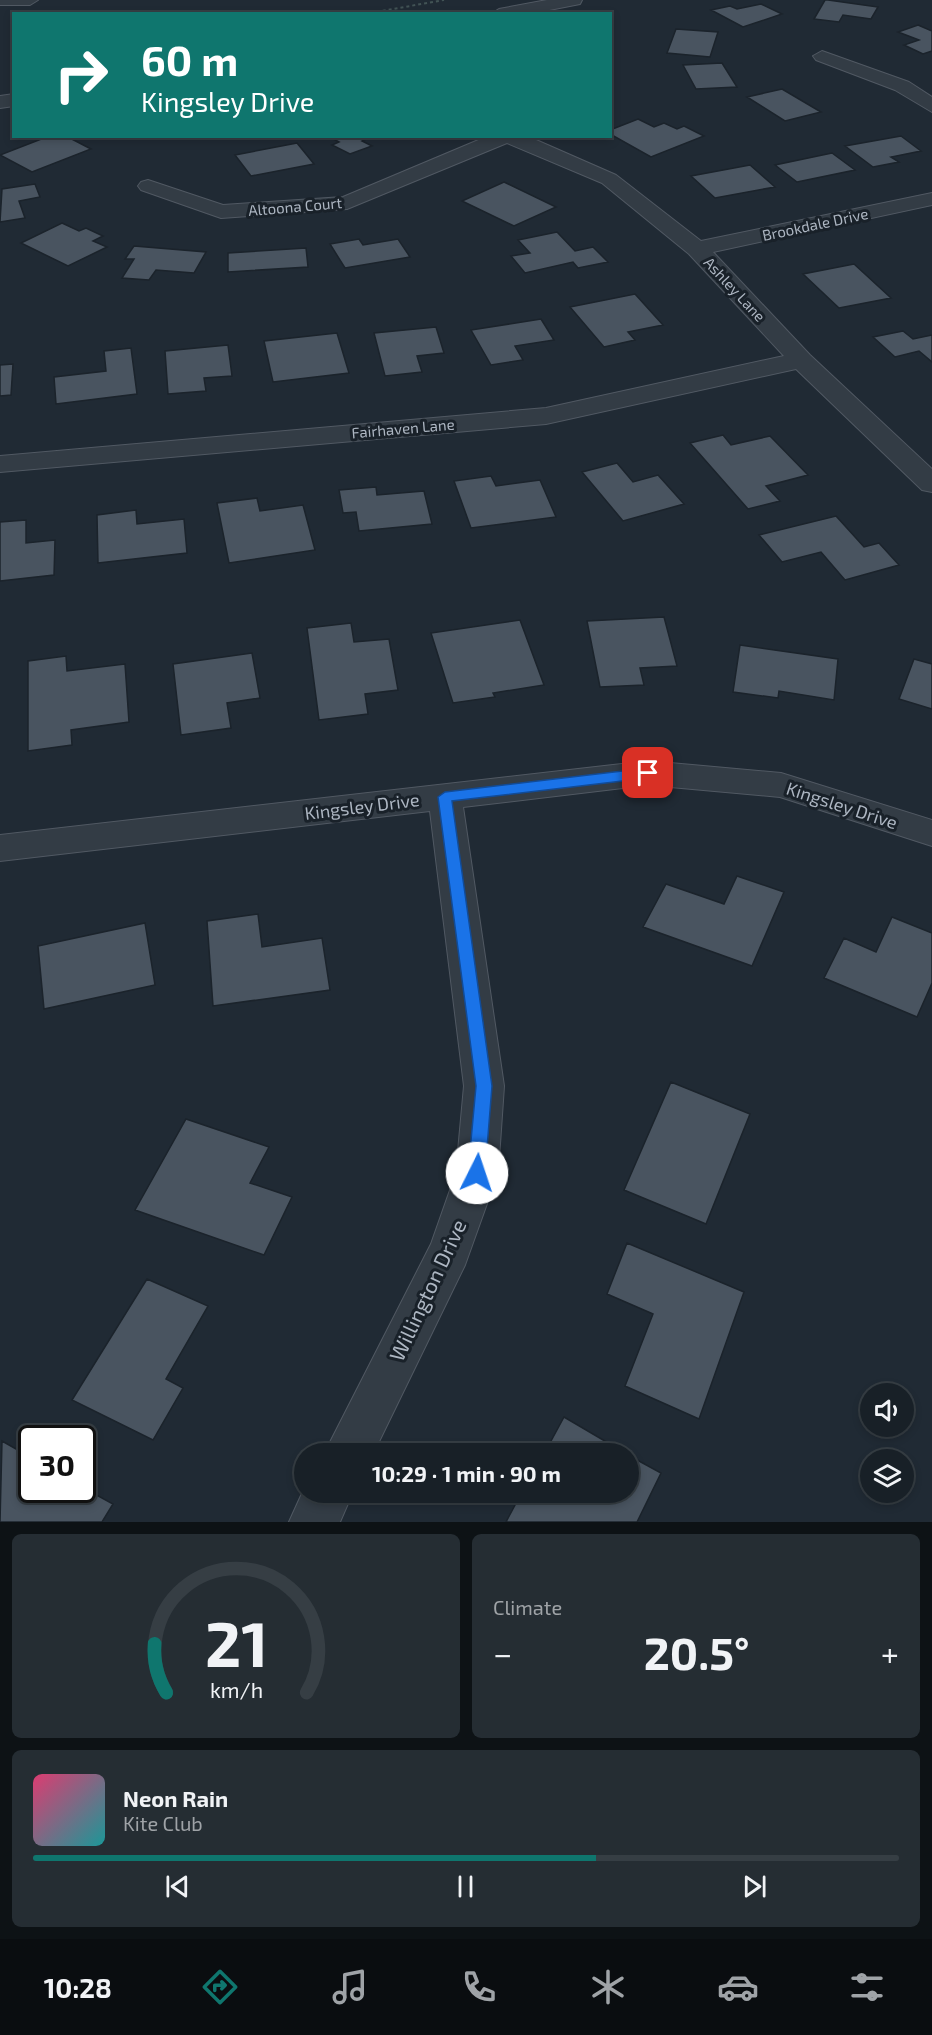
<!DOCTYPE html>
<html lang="en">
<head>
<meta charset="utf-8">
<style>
	body { margin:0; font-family:"Exo 2",sans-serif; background:#252d33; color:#f1f3f6; height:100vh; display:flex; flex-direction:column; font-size:22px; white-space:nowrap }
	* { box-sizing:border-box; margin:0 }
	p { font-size:20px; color:#9fa3a7 }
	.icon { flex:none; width:33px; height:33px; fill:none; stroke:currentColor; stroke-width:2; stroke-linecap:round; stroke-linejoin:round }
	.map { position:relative; height:1522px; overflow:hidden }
	.sheet { display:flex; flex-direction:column; gap:12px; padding:12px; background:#0d1215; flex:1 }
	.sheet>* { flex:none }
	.guide { position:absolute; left:12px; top:12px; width:600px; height:126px; border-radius:0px; box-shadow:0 3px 9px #0003,0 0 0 2px #363e44; background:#0f766e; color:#fff; overflow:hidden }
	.tools { position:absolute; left:860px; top:1383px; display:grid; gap:12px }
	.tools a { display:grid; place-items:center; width:54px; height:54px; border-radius:50%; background:#182027; box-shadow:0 3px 9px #0003,0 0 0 2px #363e44; font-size:30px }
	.speed { position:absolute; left:18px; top:1425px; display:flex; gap:12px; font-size:30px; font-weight:700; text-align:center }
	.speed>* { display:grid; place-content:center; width:78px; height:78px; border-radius:50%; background:#182027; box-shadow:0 3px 9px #0003,0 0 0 2px #363e44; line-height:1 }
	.speed .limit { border:3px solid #111; border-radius:9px; background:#fff; color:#111 }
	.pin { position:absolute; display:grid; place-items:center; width:51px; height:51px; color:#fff; margin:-26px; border-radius:12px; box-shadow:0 3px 9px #0006 }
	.me { position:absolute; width:66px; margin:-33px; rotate:4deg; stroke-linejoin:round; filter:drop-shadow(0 0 4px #0008) }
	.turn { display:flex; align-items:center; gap:21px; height:126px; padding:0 30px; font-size:27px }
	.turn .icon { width:78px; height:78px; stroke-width:2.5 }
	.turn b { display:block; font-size:42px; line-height:51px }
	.big { font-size:45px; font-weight:700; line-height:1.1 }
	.sheet .card { flex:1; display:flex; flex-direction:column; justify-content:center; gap:9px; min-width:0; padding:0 21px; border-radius:9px; background:#252d33 }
	.sheet .dial { align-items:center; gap:0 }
	.dial svg { height:156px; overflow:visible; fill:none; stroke:#363e44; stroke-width:7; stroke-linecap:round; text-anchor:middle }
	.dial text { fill:#f1f3f6; stroke:none }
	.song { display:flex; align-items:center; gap:18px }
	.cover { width:72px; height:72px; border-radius:9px; background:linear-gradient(135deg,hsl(340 70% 55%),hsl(180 70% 35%)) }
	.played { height:6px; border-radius:3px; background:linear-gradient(90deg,#0f766e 65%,#363e44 65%) }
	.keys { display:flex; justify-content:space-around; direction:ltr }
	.heat { display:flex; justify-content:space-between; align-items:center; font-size:33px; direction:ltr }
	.sheet .tiles { flex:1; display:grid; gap:12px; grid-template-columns:1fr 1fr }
	.card:last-child { grid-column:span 2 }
	.trip { position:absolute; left:294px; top:1443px; width:345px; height:60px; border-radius:30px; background:#182027; box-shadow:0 3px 9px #0003,0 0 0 2px #363e44; font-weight:700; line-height:60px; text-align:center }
	.tabs { display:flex; height:96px; justify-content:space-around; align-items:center; background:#0a0d10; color:#9fa3a7 }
	.tabs .icon { width:42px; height:42px }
	.tabs .current { color:#0f766e }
	.tabs b { font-size:27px; color:#f1f3f6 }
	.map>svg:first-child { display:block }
	.building { fill:#495460; stroke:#1b232b; stroke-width:1.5 }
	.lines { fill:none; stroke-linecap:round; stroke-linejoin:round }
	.minor-casing { stroke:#515963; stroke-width:2 }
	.tertiary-casing { stroke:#515963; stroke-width:2 }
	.path { stroke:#425355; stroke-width:2; stroke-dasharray:3 3; stroke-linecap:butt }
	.minor { fill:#333c45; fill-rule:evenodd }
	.tertiary { fill:#333c45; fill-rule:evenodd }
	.route { fill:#1a73e8; stroke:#114b97; stroke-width:1.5 }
	.labels { text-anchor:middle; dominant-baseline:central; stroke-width:6; stroke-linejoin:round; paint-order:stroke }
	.far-street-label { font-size:15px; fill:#adb6c2; stroke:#192129 }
	.street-label { font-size:18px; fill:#adb6c2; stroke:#192129 }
	.near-street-label { font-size:21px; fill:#adb6c2; stroke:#192129 }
</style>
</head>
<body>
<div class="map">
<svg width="932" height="1522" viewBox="0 0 932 1522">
	<rect width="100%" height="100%" fill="#202a34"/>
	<!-- building -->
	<path class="building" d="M825,0H828L878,7L871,19L843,15L839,22L814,19Z
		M761,4L782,14L743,27L711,10L730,6L737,9Z
		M918,25L932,31V51L923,54L904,45L919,40L898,32Z
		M676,29L718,32L710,57L667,53Z
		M722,63L737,87L696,89L683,65Z
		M782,89L821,112L785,121L747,97Z
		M638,119L654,127L664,123L677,129L684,126L704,136L651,157L610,134V130Z
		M49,136H66L91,149L32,172L0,155Z
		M328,136H372L362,141L372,146L350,154L332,145L339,142Z
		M901,136L921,151L891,157L899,162L873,167L845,146Z
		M297,143L314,164L251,176L235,155Z
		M832,153L855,170L797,182L775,165Z
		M750,165L775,187L715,198L691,176Z
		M504,182L556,207L514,226L462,201Z
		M35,184L40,197L19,201L25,218L0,222L2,189Z
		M62,223L79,231L86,228L103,236L93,241L107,247L68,266L21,243Z
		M557,232L575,251L593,247L608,262L578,268L573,262L525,273L511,256L530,253L518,240Z
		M359,239L363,245L398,239L410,257L345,268L330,244Z
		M134,246L206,252L194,273L156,270L149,280L122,278L134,259H125Z
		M306,248L308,267L228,272V253Z
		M854,264L891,298L839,308L803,274Z
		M635,294L663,325L628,332L635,340L604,347L570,307Z
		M541,319L554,340L515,346L523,360L491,365L471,330Z
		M436,327L444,353L417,356L422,372L385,376L374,333Z
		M903,331L913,339L932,335V362L919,351L895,357L873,337Z
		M337,333L349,373L273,382L264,341Z
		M228,345L232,376L204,378L206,391L168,394L165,351Z
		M131,348L137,394L56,404L54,377L106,371L104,351Z
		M13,364L11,395L0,396V365Z
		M723,435L731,445L770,436L808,475L766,486L780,501L748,509L690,443Z
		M617,463L633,482L658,475L684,504L623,521L582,472Z
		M491,476L496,486L540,480L556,517L471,528L454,481Z
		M376,487L377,495L424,491L432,524L359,531L356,512L343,513L339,490Z
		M257,498L260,511L303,505L315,550L229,563L217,503Z
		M136,510L137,524L184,519L187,553L98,563L97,515Z
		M836,516L864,547L879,543L899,565L845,580L821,552L782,562L759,535Z
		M26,520V543L55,540L54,575L0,581V522Z
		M664,617L677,666L640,668L644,685L600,687L587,621Z
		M520,620L544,685L493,693L495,697L453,703L431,633Z
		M351,623L354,642L389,639L398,690L365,694L368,714L319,720L307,628Z
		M740,645L838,659L834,700L779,691L778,698L733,692Z
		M252,653L260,698L227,703L231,728L181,735L173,664Z
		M66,656L67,671L125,664L129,722L71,730L72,745L28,751V661Z
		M914,659L932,664V709L899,699Z
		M737,876L784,892L752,966L643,927L666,884L724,904Z
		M258,914L262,947L322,938L330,990L213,1006L207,921Z
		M892,917L932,933V983L917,1017L824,978L844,938L876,952Z
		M145,923L155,985L44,1009L38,946Z
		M671,1082L750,1114L706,1224L624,1190Z
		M186,1119L269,1147L250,1183L292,1197L264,1255L135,1210Z
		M627,1243L744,1292L699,1419L625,1386L653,1314L607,1294Z
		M147,1279L208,1306L166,1379L183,1388L153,1440L72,1400Z
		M564,1417L627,1454H544Z
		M2,1441L32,1458V1490H82V1487L113,1504L102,1522H0Z
		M628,1455L661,1473L637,1522H506L522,1492H628Z"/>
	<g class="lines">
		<!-- minor casing -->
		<g class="minor-casing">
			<path id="minor" d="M0,0H38L30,5H0Z
				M822,51L909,82L932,97V112L895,90L816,60L813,56Z
				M488,136H527L616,175L701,241L932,193V205L713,252L810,355L932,469V492L922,490L796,369L546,424L0,472V456L546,408L784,356L689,254L602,183L507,143L347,209L221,218L141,190L138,186L141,182L148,180L223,205L343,197Z
				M648,761L781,773L932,820V846L780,797L648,785L463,807L504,1086L498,1173L465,1265L373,1454H324L431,1244L456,1173L464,1086L430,811L0,861V835Z
				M304,1489V1492H353L340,1522H289Z"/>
		</g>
		<!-- tertiary casing -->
		<g class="tertiary-casing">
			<path id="tertiary" d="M547,0H582L580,4L529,14H491L499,9Z
				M14,94V106L0,108V96Z"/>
		</g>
		<!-- path -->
		<path class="path" d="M365,14L444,0"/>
		<!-- minor -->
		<use href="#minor" class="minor"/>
		<!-- tertiary -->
		<use href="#tertiary" class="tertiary"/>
	</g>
	<!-- route -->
	<path class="route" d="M648,768L655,773L648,778L452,801L492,1086L485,1173L483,1179L477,1181L471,1179L468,1173L476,1086L438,797L445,792Z"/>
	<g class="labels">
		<!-- far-street labels -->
		<g class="far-street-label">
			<text transform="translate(295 206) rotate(-5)">Altoona Court</text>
			<text transform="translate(815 224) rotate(-12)">Brookdale Drive</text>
			<text transform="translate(735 289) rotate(47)">Ashley Lane</text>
			<text transform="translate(403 428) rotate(-5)">Fairhaven Lane</text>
		</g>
		<!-- street labels -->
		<g class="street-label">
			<text transform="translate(842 805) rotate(18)">Kingsley Drive</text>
			<text transform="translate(362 806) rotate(-7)">Kingsley Drive</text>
		</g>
		<!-- near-street labels -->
		<g class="near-street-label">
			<text transform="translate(427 1290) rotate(-65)">Willington Drive</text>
		</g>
	</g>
</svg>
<div class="tools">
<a><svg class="icon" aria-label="sound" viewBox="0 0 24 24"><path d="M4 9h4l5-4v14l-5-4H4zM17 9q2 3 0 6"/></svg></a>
<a><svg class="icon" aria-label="layers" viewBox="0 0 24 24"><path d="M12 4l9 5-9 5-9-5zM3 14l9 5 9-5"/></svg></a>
</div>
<div class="speed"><div class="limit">30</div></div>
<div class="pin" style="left:648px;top:773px;background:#d93025"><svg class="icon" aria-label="arrive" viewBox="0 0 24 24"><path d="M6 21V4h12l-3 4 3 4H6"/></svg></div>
<svg class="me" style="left:477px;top:1173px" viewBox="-20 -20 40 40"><circle r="19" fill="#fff"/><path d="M0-13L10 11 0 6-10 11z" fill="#1a73e8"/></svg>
<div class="trip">10:29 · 1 min · 90 m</div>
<div class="guide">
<div class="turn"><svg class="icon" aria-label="right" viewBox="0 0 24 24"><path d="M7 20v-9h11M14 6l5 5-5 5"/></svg><div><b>60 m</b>Kingsley Drive</div></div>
</div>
</div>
<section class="sheet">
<div class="tiles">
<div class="card dial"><svg viewBox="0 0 100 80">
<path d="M14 69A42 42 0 1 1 86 69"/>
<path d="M14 69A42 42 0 0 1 8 44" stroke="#0f766e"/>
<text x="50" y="56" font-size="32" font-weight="700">21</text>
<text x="50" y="72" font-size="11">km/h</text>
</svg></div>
<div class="card"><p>Climate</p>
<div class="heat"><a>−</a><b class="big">20.5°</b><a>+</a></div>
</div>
<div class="card">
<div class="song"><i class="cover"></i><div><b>Neon Rain</b><p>Kite Club</p></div></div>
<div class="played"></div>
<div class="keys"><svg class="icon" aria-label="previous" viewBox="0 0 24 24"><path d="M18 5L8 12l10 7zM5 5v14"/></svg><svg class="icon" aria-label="pause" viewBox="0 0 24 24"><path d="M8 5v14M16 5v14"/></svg><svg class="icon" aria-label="next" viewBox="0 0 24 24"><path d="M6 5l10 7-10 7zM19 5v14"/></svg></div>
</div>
</div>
</section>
<nav class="tabs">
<b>10:28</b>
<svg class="icon current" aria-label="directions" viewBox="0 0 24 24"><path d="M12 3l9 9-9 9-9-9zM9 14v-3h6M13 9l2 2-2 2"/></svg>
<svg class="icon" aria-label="music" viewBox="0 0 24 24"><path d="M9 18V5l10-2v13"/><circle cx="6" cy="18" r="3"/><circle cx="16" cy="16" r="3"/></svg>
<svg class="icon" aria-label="phone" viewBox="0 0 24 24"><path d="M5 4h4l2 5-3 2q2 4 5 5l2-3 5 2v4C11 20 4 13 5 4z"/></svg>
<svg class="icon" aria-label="climate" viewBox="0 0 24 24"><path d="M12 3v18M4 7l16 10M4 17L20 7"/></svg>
<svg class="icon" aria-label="car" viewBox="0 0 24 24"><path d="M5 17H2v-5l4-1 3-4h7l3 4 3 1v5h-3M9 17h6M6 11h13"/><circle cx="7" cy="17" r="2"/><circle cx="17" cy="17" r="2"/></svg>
<svg class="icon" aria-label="filters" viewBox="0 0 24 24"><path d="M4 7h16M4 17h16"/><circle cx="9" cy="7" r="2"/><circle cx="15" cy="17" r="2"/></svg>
</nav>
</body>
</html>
